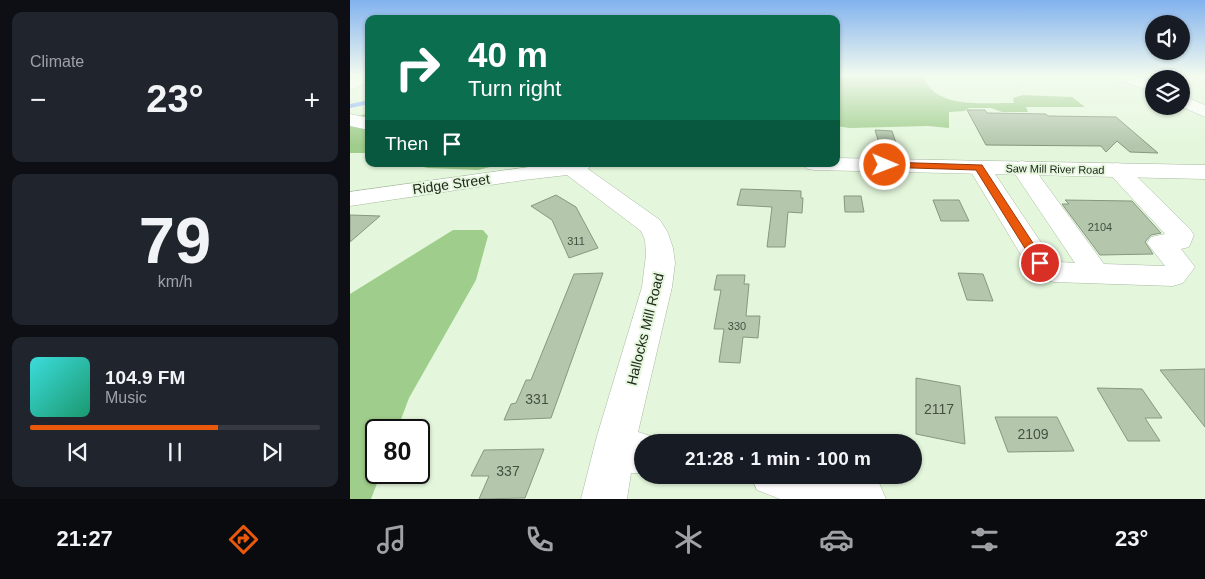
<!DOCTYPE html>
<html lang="en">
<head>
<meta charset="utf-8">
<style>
	body { margin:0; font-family:Arial,sans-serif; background:#20242c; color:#f1f3f6; height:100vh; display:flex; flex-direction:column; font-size:19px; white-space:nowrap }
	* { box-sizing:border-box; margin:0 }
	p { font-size:16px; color:#9ea1a6 }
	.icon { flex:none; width:28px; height:28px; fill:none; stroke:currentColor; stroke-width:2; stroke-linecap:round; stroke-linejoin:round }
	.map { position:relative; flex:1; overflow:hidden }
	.sheet { display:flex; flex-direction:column; gap:12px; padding:12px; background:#0d0f14; width:350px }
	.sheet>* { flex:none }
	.hud { position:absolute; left:15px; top:15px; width:475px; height:152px; border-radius:10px; box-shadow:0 1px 4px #0004; background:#0b6e4f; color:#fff; overflow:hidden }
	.buttons { position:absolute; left:795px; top:15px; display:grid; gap:10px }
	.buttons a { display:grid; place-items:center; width:45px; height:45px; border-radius:50%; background:#171b24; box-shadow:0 1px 4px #0004; font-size:25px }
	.speed { position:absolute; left:15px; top:419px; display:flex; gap:10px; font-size:25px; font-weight:700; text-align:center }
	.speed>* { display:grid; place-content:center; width:65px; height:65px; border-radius:50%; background:#171b24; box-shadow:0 1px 4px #0004; line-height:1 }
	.speed .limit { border:2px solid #111; border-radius:8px; background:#fff; color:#111 }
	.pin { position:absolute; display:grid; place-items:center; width:42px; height:42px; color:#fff; margin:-21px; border:2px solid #fff; border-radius:50%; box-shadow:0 1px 5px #0007 }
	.me { position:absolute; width:55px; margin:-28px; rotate:91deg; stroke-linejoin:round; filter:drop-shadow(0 0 4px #0008) }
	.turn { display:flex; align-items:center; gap:18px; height:105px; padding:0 20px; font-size:22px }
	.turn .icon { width:65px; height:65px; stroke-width:2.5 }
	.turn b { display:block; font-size:35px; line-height:42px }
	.then { display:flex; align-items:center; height:48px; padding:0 20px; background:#0003; gap:10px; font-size:19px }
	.big { font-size:38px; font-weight:800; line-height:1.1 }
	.sheet .card { flex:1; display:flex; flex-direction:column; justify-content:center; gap:8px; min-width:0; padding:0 18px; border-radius:10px; background:#20242c }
	.sheet .dial { align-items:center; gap:0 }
	.dial b { font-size:65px; line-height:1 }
	.song { display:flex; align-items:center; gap:15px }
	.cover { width:60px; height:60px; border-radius:8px; background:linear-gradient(135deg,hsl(180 70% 55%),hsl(160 70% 35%)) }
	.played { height:5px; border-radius:2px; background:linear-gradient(90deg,#ea580c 65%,#363941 65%) }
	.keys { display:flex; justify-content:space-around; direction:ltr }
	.heat { display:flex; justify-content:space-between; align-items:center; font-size:28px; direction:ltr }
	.trip { position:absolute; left:284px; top:434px; width:288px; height:50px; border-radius:25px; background:#171b24; box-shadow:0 1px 4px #0004; font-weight:800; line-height:50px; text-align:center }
	.tabs { display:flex; height:80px; justify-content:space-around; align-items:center; background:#090b0e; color:#9ea1a6 }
	.tabs .icon { width:35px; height:35px }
	.tabs .on { color:#ea580c }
	.tabs b { font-size:22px; color:#f1f3f6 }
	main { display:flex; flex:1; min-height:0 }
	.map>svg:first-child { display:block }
	.green { fill:#9fcd8c }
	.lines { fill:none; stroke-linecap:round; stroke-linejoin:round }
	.stream { stroke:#86aff7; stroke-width:4 }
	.building { fill:#b4c7ad; stroke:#86987f }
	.minor-casing { stroke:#a8baa1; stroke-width:1 }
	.highway-casing { stroke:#a8baa1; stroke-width:1 }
	.minor { fill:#fff; fill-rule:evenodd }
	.highway { fill:#fff; fill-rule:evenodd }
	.route { fill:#ea580c; stroke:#983908 }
	.labels { text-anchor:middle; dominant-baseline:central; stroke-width:4; stroke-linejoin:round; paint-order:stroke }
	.far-street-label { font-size:11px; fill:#21281e; stroke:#e4f7dc }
	.number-label { font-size:11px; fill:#465042 }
	.street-label { font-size:14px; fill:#21281e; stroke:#e4f7dc }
	.near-number-label { font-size:14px; fill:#465042 }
</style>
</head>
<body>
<main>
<section class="sheet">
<div class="card"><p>Climate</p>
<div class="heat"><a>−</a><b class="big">23°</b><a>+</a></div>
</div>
<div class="card dial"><b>79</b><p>km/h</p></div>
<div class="card">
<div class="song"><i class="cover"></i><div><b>104.9 FM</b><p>Music</p></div></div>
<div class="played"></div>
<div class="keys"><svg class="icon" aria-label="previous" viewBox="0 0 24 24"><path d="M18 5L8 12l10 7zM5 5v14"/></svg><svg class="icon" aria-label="pause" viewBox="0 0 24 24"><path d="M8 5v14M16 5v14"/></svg><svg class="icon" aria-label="next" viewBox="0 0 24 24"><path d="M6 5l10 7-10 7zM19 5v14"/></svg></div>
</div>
</section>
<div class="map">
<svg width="855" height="499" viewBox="0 0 855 499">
	<rect width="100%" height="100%" fill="#e4f7dc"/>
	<!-- green -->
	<path class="green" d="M486,75H579L574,78C587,110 635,102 664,103L663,98L673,95L722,97L735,107H676L678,112H652L641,108H619L614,111L599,112V128L578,126L500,128L486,126Z
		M19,113V153H0V118Z
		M61,164H152L128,170L78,168Z
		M103,230H133L138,236L126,280L59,398L47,430H26V472L31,473L21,499H0V294Z"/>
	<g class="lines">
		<!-- stream -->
		<path class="stream" d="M0,106L19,102"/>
	</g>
	<!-- building -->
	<path class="building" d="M617,110H635L637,113L696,114L698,116L766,117L808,153L780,152L767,141L756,152L751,146L636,145Z
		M525,130L542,131L547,146H530Z
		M391,189L451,191V198H453L452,213L438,212L435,247H417L422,207L387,205Z
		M206,195L226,207L248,248L219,258L202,220L181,206Z
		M494,196H511L514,212H495Z
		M583,200H609L619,221H591Z
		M715,200L782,201L811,233L801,235L795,242L803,254L750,255L712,204H719Z
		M0,215L30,216L0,242Z
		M253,273L201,418L154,420L161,404L166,403L176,380H181L224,274Z
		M608,273L633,274L643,301L617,300Z
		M367,275H395L394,284H399L396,316H410L408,338L393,337L390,363L369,362L374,329H364L371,290H364Z
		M855,369V427L810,370Z
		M566,378L610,386L615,444L566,434Z
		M747,388L792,389L812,418H795L810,441H778Z
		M645,417H707L724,451L658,452Z
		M194,449L175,498L129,499L139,476H121L134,450Z"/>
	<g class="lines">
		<!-- minor casing -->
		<g class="minor-casing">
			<path id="minor" d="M9,75H19V82L0,90V79Z
				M760,75H783L804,82V92L763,78Z
				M831,95L855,105V117L830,106Z
				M0,114L19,118V130L0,126Z
				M629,161L637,162L700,256L710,262L725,263L661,168L664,163L672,161L680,163L754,264L815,266L797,243L801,237L815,234L756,170L759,165L767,163L775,165L840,229L844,235L839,247L831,249L845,267L833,283L823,286L704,282L694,279L680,270L618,167L621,162Z
				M200,164H242L238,169L310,220L318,233L323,248L325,263L322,287L288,432L307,438L309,442H292V473H281L277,499H231L247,436L292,287L296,255L295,240L291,231L217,175L174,180L0,206V192Z
				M400,475H507L529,483L536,499H430L407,490Z"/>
		</g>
		<!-- highway casing -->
		<g class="highway-casing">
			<path id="highway" d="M486,158L855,165V179L465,170L457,169L454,164H486Z"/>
		</g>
		<!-- minor -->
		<use href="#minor" class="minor"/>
		<!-- highway -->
		<use href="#highway" class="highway"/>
	</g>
	<!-- sky -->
	<linearGradient id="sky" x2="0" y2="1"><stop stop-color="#81b2ee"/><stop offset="0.52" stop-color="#f3fbef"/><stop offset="1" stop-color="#f3fbef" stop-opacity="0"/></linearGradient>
	<rect width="855" height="145" fill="url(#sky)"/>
	<!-- route -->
	<path class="route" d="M535,162L632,165L696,263L695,266H686L626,170L531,167L530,165Z"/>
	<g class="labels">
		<!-- far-street labels -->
		<g class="far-street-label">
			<text transform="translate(705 169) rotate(1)">Saw Mill River Road</text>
		</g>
		<!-- number labels -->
		<g class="number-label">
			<text x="750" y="227">2104</text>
			<text x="226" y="241">311</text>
			<text x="387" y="326">330</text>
		</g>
		<!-- street labels -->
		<g class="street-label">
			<text transform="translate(101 184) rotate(-8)">Ridge Street</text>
			<text transform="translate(295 329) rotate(-76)">Hallocks Mill Road</text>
		</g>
		<!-- near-number labels -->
		<g class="near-number-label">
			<text x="187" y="399">331</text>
			<text x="589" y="409">2117</text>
			<text x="683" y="434">2109</text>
			<text x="158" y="471">337</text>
		</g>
	</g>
</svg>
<div class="buttons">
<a><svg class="icon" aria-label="sound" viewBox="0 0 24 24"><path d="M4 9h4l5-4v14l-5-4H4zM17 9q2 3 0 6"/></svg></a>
<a><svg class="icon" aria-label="layers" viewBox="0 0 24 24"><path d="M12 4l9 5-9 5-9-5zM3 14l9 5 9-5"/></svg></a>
</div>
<div class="speed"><div class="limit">80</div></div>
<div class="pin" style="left:690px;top:263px;background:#d93025"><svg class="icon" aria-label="arrive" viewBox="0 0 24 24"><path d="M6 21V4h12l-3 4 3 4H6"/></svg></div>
<svg class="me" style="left:535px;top:165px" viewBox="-20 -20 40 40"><circle r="17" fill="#ea580c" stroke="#fff" stroke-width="3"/><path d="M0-11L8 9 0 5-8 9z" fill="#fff"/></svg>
<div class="trip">21:28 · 1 min · 100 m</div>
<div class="hud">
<div class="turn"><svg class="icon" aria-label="right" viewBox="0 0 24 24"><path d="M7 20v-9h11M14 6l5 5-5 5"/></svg><div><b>40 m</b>Turn right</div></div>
<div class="then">Then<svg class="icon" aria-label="arrive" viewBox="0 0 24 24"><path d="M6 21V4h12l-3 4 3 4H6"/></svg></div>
</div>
</div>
</main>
<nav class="tabs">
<b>21:27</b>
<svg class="icon on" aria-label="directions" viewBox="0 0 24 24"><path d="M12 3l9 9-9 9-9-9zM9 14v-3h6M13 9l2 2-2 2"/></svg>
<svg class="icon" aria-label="music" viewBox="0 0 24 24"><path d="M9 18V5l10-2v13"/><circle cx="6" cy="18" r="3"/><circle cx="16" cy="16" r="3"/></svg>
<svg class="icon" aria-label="phone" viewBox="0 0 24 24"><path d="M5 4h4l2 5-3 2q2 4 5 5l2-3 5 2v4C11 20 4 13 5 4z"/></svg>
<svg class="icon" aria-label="climate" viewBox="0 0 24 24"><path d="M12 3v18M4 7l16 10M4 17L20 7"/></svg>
<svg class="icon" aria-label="car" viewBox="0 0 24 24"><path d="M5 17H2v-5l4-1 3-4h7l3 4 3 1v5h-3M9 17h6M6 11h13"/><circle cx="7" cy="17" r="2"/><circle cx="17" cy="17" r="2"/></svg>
<svg class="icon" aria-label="filters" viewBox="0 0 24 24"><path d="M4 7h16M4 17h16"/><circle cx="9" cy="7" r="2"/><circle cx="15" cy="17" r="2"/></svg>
<b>23°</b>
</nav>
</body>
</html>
